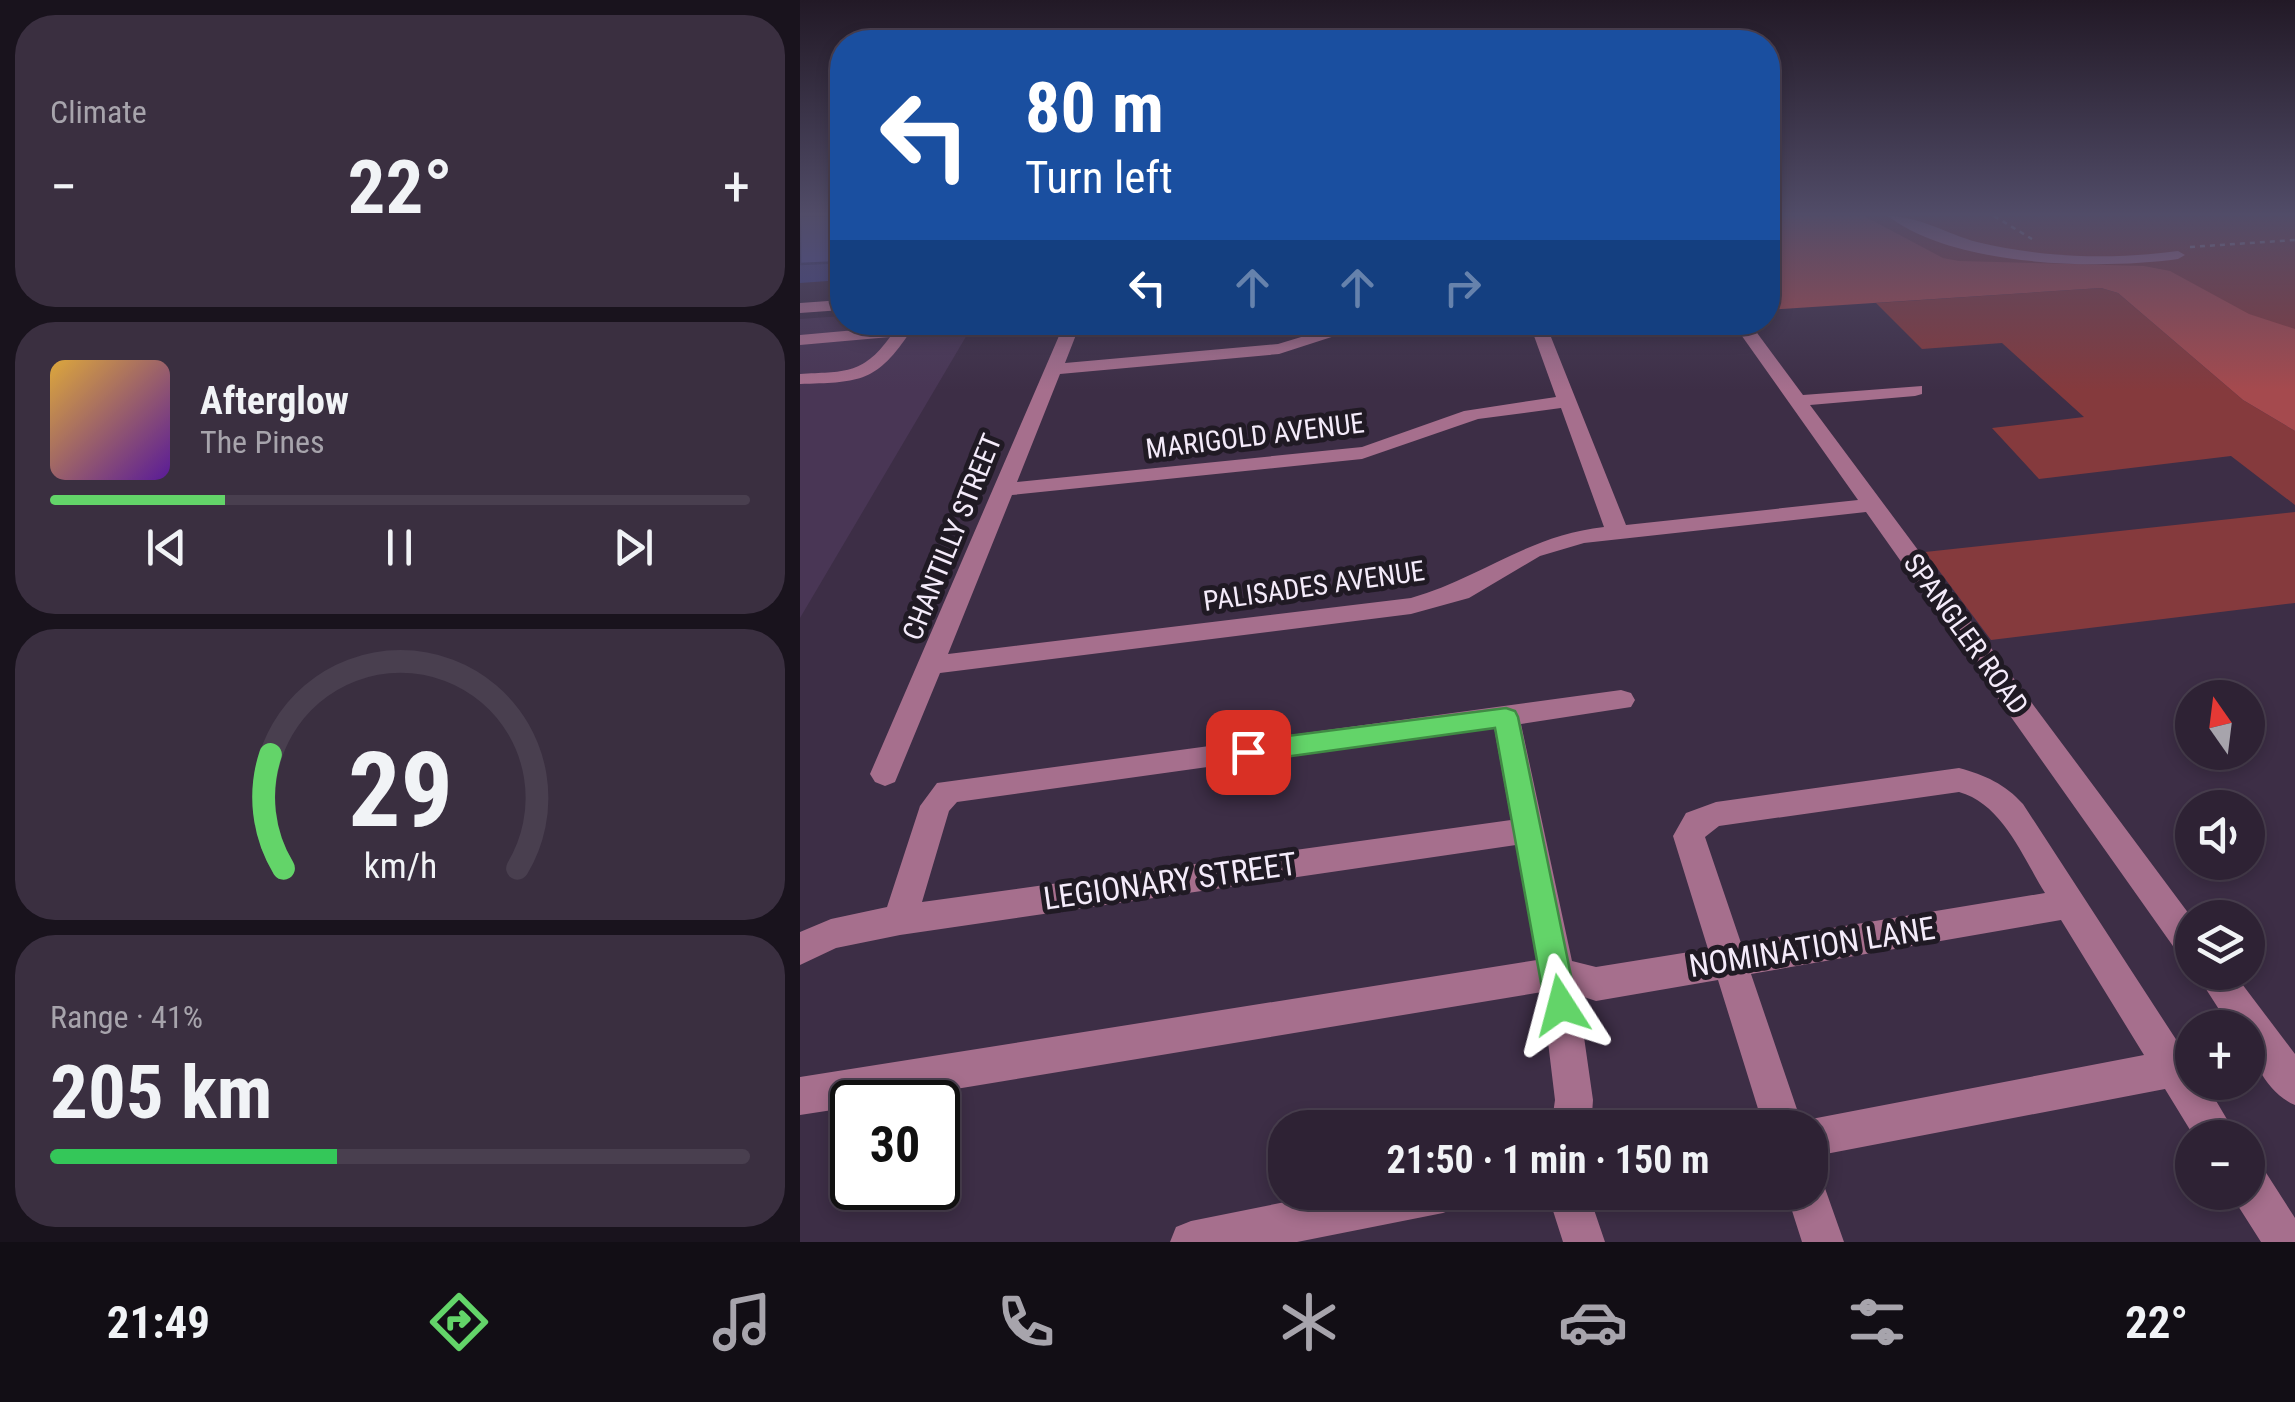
<!DOCTYPE html>
<html lang="en">
<head>
<meta charset="utf-8">
<style>
	body { margin:0; font-family:"Roboto Condensed",sans-serif; background:#3a2f40; color:#f1f3f6; height:100vh; display:flex; flex-direction:column; font-size:38px; white-space:nowrap }
	* { box-sizing:border-box; margin:0 }
	p { font-size:32px; color:#a7a4ac }
	.icon { flex:none; width:55px; height:55px; fill:none; stroke:currentColor; stroke-width:2; stroke-linecap:round; stroke-linejoin:round }
	.map { position:relative; flex:1; overflow:hidden }
	.drawer { display:flex; flex-direction:column; gap:15px; padding:15px; background:#19131d; width:800px }
	.drawer>* { flex:none }
	.top-card { position:absolute; left:30px; top:30px; width:950px; height:305px; border-radius:40px; box-shadow:0 5px 15px #0003,0 0 0 2px #493f4f; background:#1a4fa0; color:#fff; overflow:hidden }
	.needle { width:65px; rotate:346deg }
	.fabs { position:absolute; left:1375px; top:680px; display:grid; gap:20px }
	.fabs a { display:grid; place-items:center; width:90px; height:90px; border-radius:50%; background:#2e2234; box-shadow:0 5px 15px #0003,0 0 0 2px #493f4f; font-size:50px }
	.speed { position:absolute; left:30px; top:1080px; display:flex; gap:20px; font-size:50px; font-weight:700; text-align:center }
	.speed>* { display:grid; place-content:center; width:130px; height:130px; border-radius:50%; background:#2e2234; box-shadow:0 5px 15px #0003,0 0 0 2px #493f4f; line-height:1 }
	.speed .limit { border:5px solid #111; border-radius:15px; background:#fff; color:#111 }
	.pin { position:absolute; display:grid; place-items:center; width:85px; height:85px; color:#fff; margin:-42px; border-radius:20px; box-shadow:0 5px 15px #0006 }
	.me { position:absolute; width:110px; margin:-55px; rotate:351deg; stroke-linejoin:round; filter:drop-shadow(0 0 8px #0008) }
	.turn { display:flex; align-items:center; gap:35px; height:210px; padding:0 30px; font-size:45px }
	.turn .icon { width:130px; height:130px; stroke-width:2.5 }
	.turn b { display:block; font-size:70px; line-height:85px }
	.lanes { display:flex; align-items:center; height:95px; padding:0 30px; background:#0003; justify-content:center; gap:50px; direction:ltr }
	.lanes .off { opacity:.35 }
	.big { font-size:75px; font-weight:700; line-height:1.1 }
	.drawer .card { flex:1; display:flex; flex-direction:column; justify-content:center; gap:15px; min-width:0; padding:0 35px; border-radius:40px; background:#3a2f40 }
	.drawer .dial { align-items:center; gap:0 }
	.dial svg { height:260px; overflow:visible; fill:none; stroke:#493f4f; stroke-width:7; stroke-linecap:round; text-anchor:middle }
	.dial text { fill:#f1f3f6; stroke:none }
	.song { display:flex; align-items:center; gap:30px }
	.cover { width:120px; height:120px; border-radius:15px; background:linear-gradient(135deg,hsl(40 70% 55%),hsl(270 70% 35%)) }
	.played { height:10px; border-radius:5px; background:linear-gradient(90deg,#63d469 25%,#493f4f 25%) }
	.keys { display:flex; justify-content:space-around; direction:ltr }
	.heat { display:flex; justify-content:space-between; align-items:center; font-size:55px; direction:ltr }
	.charge { height:15px; border-radius:8px; background:linear-gradient(90deg,#34c759 41%,#493f4f 0) }
	.trip { position:absolute; left:468px; top:1110px; width:560px; height:100px; border-radius:40px; background:#2e2234; box-shadow:0 5px 15px #0003,0 0 0 2px #493f4f; font-weight:700; line-height:100px; text-align:center }
	.menu { display:flex; height:160px; justify-content:space-around; align-items:center; background:#120e15; color:#a7a4ac }
	.menu .icon { width:70px; height:70px }
	.menu .active { color:#63d469 }
	.menu b { font-size:45px; color:#f1f3f6 }
	main { display:flex; flex:1; min-height:0 }
	.map>svg:first-child { display:block }
	.built { fill:#493655 }
	.green { fill:#853a3d }
	.forest { fill:#a54a4e }
	.lines { fill:none; stroke-linecap:round; stroke-linejoin:round }
	.path { stroke:#988ca0; stroke-width:2.5; stroke-dasharray:5 5; stroke-linecap:butt }
	.minor { fill:#a66f8d; fill-rule:evenodd }
	.wall { fill:#3f4183 }
	.building { fill:#494c98; stroke:#33356a; stroke-width:2.5 }
	.route { fill:#63d469; stroke:#408a44; stroke-width:2.5 }
	.labels { text-anchor:middle; dominant-baseline:central; stroke-width:10; stroke-linejoin:round; paint-order:stroke }
	.street-label { font-size:28px; fill:#f4ebfa; stroke:#201a24 }
	.near-street-label { font-size:32px; fill:#f4ebfa; stroke:#201a24 }
</style>
</head>
<body>
<main>
<section class="drawer">
<div class="card"><p>Climate</p>
<div class="heat"><a>−</a><b class="big">22°</b><a>+</a></div>
</div>
<div class="card">
<div class="song"><i class="cover"></i><div><b>Afterglow</b><p>The Pines</p></div></div>
<div class="played"></div>
<div class="keys"><svg class="icon" aria-label="previous" viewBox="0 0 24 24"><path d="M18 5L8 12l10 7zM5 5v14"/></svg><svg class="icon" aria-label="pause" viewBox="0 0 24 24"><path d="M8 5v14M16 5v14"/></svg><svg class="icon" aria-label="next" viewBox="0 0 24 24"><path d="M6 5l10 7-10 7zM19 5v14"/></svg></div>
</div>
<div class="card dial"><svg viewBox="0 0 100 80">
<path d="M14 69A42 42 0 1 1 86 69"/>
<path d="M14 69A42 42 0 0 1 10 34" stroke="#63d469"/>
<text x="50" y="56" font-size="32" font-weight="700">29</text>
<text x="50" y="72" font-size="11">km/h</text>
</svg></div>
<div class="card"><p>Range · 41%</p><b class="big">205 km</b><div class="charge"></div></div>
</section>
<div class="map">
<svg width="1495" height="1242" viewBox="0 0 1495 1242">
	<rect width="100%" height="100%" fill="#3d2e46"/>
	<!-- built -->
	<path class="built" d="M42,316V322L174,323L0,618V319Z"/>
	<!-- green -->
	<path class="green" d="M968,216H1495V398L1317,283L968,299Z
		M1301,288L1318,293L1443,400L1495,431V505L1431,456L1239,479L1192,428L1284,417L1202,343L1122,349L1076,303Z
		M1495,512V603L1191,640L1125,552Z"/>
	<!-- forest -->
	<path class="forest" d="M968,216H1064L1143,258L1159,261L1344,266L1370,271L1449,314L1495,329V431L1443,400L1318,293L1301,288L968,310Z"/>
	<g class="lines">
		<!-- path -->
		<path class="path" d="M1194,216L1232,239
			M1390,247L1495,240"/>
		<!-- minor -->
		<path class="minor" d="M1088,216C1119,216 1147,234 1177,242C1244,258 1310,260 1378,251L1385,255L1378,259C1299,270 1154,267 1088,216Z
			M42,300V310L0,313V303Z
			M265,322H281L265,363L478,344L551,322H578L479,354L260,374L217,482L562,447L664,411L756,397L729,322H745L826,525L1058,500L932,322H949L1003,395L1122,386V394L1115,396L1010,405L1392,918V961L1380,956L1066,512L784,543L740,556L669,598L611,614L140,673L95,782L85,786L75,782L70,774ZM761,408L804,527C729,535 681,578 611,598L148,654L212,495L562,459L678,419Z
			M89,327L108,335C75,384 56,382 0,384V374C43,371 62,376 90,337L0,345V335Z
			M821,690L831,693L835,700L831,707L721,724L772,961L796,967L908,949L873,836L886,813L916,802L1159,768C1185,775 1205,784 1223,804L1392,1064V1082H1405L1438,1138H1395L1365,1089L1010,1157V1128H964L918,980L796,1001L778,995L793,1100L791,1128H751L755,1100L742,992L77,1102H52V1107L0,1115V1077L737,960L716,845L100,935L36,948L0,965V932L31,919L87,907L120,806L137,783ZM694,727L711,820L122,902L149,811L157,802ZM1159,792C1203,804 1223,858 1245,893L941,943L905,837L919,826ZM1261,920L1344,1055L1001,1121L951,974Z
			M1395,972H1433L1495,1054V1105C1467,1093 1448,1057 1448,1028H1431Z
			M1448,1162L1463,1168L1495,1218V1242H1461L1433,1198L1431,1192H1448Z
			M1010,1173L1021,1177L1044,1242H1002L986,1192H1010Z
			M535,1192H663L658,1207L643,1213L497,1242H370L376,1227L391,1221Z
			M747,1192H788L805,1242H763Z"/>
	</g>
	<!-- wall -->
	<path class="wall" d="M0,216H42V280L0,283Z"/>
	<!-- building -->
	<path class="building" d="M0,216H42V262L0,264Z"/>
	<!-- sky -->
	<linearGradient id="sky" x2="0" y2="1"><stop stop-color="#221926"/><stop offset="0.55" stop-color="#514c68"/><stop offset="1" stop-color="#514c68" stop-opacity="0"/></linearGradient>
	<rect width="1495" height="390" fill="url(#sky)"/>
	<!-- route -->
	<path class="route" d="M706,708L715,711L718,717L777,1005L773,1016L761,1021L749,1016L745,1005L695,728L448,762L439,759L435,752L439,744L448,741Z"/>
	<g class="labels">
		<!-- street labels -->
		<g class="street-label">
			<text transform="translate(455 436) rotate(-7)">MARIGOLD AVENUE</text>
			<text transform="translate(152 537) rotate(-68)">CHANTILLY STREET</text>
			<text transform="translate(514 586) rotate(-8)">PALISADES AVENUE</text>
			<text transform="translate(1166 634) rotate(54)">SPANGLER ROAD</text>
		</g>
		<!-- near-street labels -->
		<g class="near-street-label">
			<text transform="translate(370 881) rotate(-8)">LEGIONARY STREET</text>
			<text transform="translate(1012 947) rotate(-9)">NOMINATION LANE</text>
		</g>
	</g>
</svg>
<div class="fabs">
<a><svg class="needle" viewBox="-14 -14 28 28"><path d="M0-13l5 13h-10z" fill="#e53935"/><path d="M0 13l5-13h-10z" fill="#a7a4ac"/></svg></a>
<a><svg class="icon" aria-label="sound" viewBox="0 0 24 24"><path d="M4 9h4l5-4v14l-5-4H4zM17 9q2 3 0 6"/></svg></a>
<a><svg class="icon" aria-label="layers" viewBox="0 0 24 24"><path d="M12 4l9 5-9 5-9-5zM3 14l9 5 9-5"/></svg></a>
<a>+</a>
<a>−</a>
</div>
<div class="speed"><div class="limit">30</div></div>
<div class="pin" style="left:448px;top:752px;background:#d93025"><svg class="icon" aria-label="arrive" viewBox="0 0 24 24"><path d="M6 21V4h12l-3 4 3 4H6"/></svg></div>
<svg class="me" style="left:761px;top:1005px" viewBox="-20 -20 40 40"><path d="M0-17L14 15 0 8-14 15z" fill="#63d469" stroke="#fff" stroke-width="4"/></svg>
<div class="trip">21:50 · 1 min · 150 m</div>
<div class="top-card">
<div class="turn"><svg class="icon" aria-label="left" viewBox="0 0 24 24"><path d="M17 20v-9H6M10 6l-5 5 5 5"/></svg><div><b>80 m</b>Turn left</div></div>
<div class="lanes"><svg class="icon" aria-label="left" viewBox="0 0 24 24"><path d="M17 20v-9H6M10 6l-5 5 5 5"/></svg><svg class="icon off" aria-label="ahead" viewBox="0 0 24 24"><path d="M12 20V5M6 11l6-6 6 6"/></svg><svg class="icon off" aria-label="ahead" viewBox="0 0 24 24"><path d="M12 20V5M6 11l6-6 6 6"/></svg><svg class="icon off" aria-label="right" viewBox="0 0 24 24"><path d="M7 20v-9h11M14 6l5 5-5 5"/></svg></div>
</div>
</div>
</main>
<nav class="menu">
<b>21:49</b>
<svg class="icon active" aria-label="directions" viewBox="0 0 24 24"><path d="M12 3l9 9-9 9-9-9zM9 14v-3h6M13 9l2 2-2 2"/></svg>
<svg class="icon" aria-label="music" viewBox="0 0 24 24"><path d="M9 18V5l10-2v13"/><circle cx="6" cy="18" r="3"/><circle cx="16" cy="16" r="3"/></svg>
<svg class="icon" aria-label="phone" viewBox="0 0 24 24"><path d="M5 4h4l2 5-3 2q2 4 5 5l2-3 5 2v4C11 20 4 13 5 4z"/></svg>
<svg class="icon" aria-label="climate" viewBox="0 0 24 24"><path d="M12 3v18M4 7l16 10M4 17L20 7"/></svg>
<svg class="icon" aria-label="car" viewBox="0 0 24 24"><path d="M5 17H2v-5l4-1 3-4h7l3 4 3 1v5h-3M9 17h6M6 11h13"/><circle cx="7" cy="17" r="2"/><circle cx="17" cy="17" r="2"/></svg>
<svg class="icon" aria-label="filters" viewBox="0 0 24 24"><path d="M4 7h16M4 17h16"/><circle cx="9" cy="7" r="2"/><circle cx="15" cy="17" r="2"/></svg>
<b>22°</b>
</nav>
</body>
</html>
